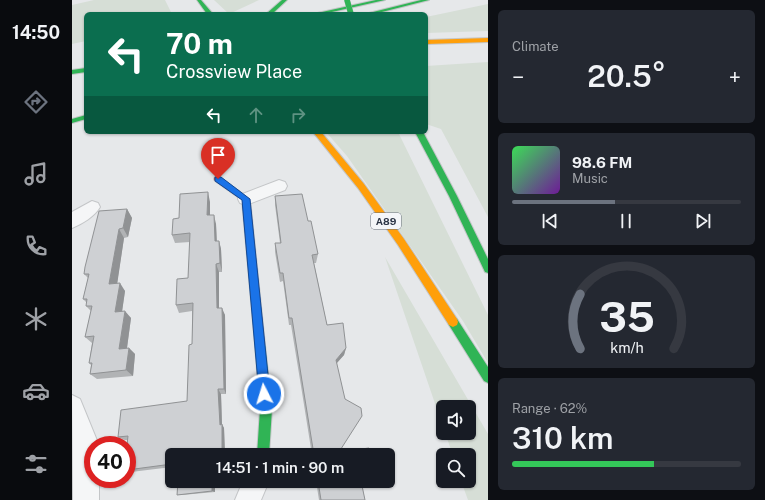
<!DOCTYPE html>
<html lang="en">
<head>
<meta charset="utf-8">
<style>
	body { margin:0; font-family:"Public Sans",sans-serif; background:#242831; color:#f1f3f6; height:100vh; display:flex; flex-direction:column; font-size:15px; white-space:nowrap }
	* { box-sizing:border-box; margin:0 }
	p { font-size:13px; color:#9ea1a6 }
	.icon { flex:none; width:22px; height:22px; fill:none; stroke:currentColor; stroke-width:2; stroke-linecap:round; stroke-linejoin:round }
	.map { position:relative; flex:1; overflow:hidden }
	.side { display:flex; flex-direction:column; gap:10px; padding:10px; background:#0d0f14; width:277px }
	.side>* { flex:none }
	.banner { position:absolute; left:12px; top:12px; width:344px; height:122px; border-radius:6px; box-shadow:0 1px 3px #0004; background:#0b6e4f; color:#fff; overflow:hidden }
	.tools { position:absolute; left:364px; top:400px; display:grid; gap:8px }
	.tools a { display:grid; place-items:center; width:40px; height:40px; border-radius:6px; background:#171b24; box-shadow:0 1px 3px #0004; font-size:20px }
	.speed { position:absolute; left:12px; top:436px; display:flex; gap:8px; font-size:20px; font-weight:700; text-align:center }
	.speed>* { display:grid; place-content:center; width:52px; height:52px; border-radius:50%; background:#171b24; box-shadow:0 1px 3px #0004; line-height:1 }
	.speed .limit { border:6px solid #d22; background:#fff; color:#111 }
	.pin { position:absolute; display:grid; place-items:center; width:34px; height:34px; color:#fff; margin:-41px -17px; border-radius:50% 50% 50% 0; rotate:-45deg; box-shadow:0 0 4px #0007 }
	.pin .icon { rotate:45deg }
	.me { position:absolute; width:44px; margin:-22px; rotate:355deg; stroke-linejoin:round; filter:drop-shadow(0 0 3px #0008) }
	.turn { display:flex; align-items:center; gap:14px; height:84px; padding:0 16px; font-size:18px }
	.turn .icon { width:52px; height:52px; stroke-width:2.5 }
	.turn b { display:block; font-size:28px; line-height:34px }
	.lanes { display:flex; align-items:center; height:38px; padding:0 16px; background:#0003; justify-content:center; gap:20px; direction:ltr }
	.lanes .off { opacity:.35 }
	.big { font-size:30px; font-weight:600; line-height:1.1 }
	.side .card { flex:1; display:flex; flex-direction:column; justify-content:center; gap:6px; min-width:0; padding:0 14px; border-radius:6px; background:#242831 }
	.side .dial { align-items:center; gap:0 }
	.dial svg { height:104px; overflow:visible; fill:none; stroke:#363941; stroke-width:7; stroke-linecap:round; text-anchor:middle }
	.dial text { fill:#f1f3f6; stroke:none }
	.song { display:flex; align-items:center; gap:12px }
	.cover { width:48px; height:48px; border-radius:6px; background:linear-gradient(135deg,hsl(130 70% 55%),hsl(280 70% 35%)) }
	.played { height:4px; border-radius:2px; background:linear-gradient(90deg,#6c737f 45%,#363941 45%) }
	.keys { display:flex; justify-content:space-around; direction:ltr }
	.heat { display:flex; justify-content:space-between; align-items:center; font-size:22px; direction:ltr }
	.charge { height:6px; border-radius:3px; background:linear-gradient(90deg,#34c759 62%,#363941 0) }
	.trip { position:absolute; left:93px; top:448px; width:230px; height:40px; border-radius:6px; background:#171b24; box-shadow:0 1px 3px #0004; font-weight:600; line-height:40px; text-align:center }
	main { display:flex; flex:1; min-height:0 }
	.tab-bar { display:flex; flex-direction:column; width:72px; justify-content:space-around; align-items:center; background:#090b0e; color:#9ea1a6 }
	.tab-bar .icon { width:28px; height:28px }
	.tab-bar .active { color:#6c737f }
	.tab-bar b { font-size:18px; color:#f1f3f6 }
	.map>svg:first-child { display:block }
	.green { fill:#d6ded6 }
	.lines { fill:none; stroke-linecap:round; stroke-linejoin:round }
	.street-casing { stroke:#c4c6c8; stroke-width:2 }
	.fast-casing { stroke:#c4c6c8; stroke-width:2 }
	.slow-casing { stroke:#c4c6c8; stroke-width:2 }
	.jam-casing { stroke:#c4c6c8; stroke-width:2 }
	.street { fill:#f5f6f7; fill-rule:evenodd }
	.fast { fill:#30b455; fill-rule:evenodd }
	.slow { fill:#ff9f0a; fill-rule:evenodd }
	.jam { fill:#e5322d; fill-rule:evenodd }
	.fast-bridge-casing { stroke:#b8bbbf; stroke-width:6; stroke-linecap:butt }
	.fast-bridge { stroke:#30b455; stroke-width:5.5 }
	.wall { fill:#b1b3b5 }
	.shaded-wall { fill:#909294 }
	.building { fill:#ced0d3; stroke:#909294 }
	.route { fill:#1a73e8; stroke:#114b97 }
	.labels { text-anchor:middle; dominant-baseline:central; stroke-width:3; stroke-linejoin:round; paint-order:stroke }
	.shield { fill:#f4f6f9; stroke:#676e7b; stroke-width:1 }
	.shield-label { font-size:10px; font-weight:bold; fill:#2b3445 }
</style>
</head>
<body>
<main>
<nav class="tab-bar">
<b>14:50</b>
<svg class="icon active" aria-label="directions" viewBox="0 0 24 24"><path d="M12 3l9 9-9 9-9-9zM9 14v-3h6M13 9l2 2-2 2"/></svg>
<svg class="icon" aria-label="music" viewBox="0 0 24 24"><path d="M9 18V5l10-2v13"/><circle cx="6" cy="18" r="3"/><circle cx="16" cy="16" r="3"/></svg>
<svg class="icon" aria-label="phone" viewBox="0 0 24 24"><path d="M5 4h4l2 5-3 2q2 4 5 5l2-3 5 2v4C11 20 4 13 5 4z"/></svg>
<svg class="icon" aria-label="climate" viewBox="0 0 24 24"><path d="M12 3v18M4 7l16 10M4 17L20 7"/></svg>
<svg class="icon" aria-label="car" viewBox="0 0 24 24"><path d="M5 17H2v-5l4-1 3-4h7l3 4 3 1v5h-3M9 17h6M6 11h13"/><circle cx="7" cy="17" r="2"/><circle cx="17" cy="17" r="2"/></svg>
<svg class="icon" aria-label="filters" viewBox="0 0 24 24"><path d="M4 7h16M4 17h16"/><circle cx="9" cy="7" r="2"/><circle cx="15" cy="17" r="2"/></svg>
</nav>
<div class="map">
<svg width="416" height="500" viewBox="0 0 416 500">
	<rect width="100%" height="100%" fill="#e6e8ea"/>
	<!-- green -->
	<path class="green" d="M22,0H93L100,14H14V41L0,44V5Z
		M142,0H187L157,14Z
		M416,4V31L354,33V17Z
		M416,62V217L369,129L354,124V66Z
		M254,132H326L416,315V363L391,321L275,156Z
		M313,257L416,434V500H396L389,481H397V455H381L373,433H397V407H371V427Z"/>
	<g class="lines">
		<!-- street casing -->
		<g class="street-casing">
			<path id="street" d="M207,180L213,182L215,186L213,190L174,205L168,203L166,199L168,195Z
				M20,201L26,203L28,207C23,216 10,224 0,228V212Z
				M0,395L8,399L26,443V445H21V479H27V500H1Z
				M171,481H197L189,500H163Z"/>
		</g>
		<!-- fast casing -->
		<g class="fast-casing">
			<path id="fast" d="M125,0H129L141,14H135Z
				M210,0H215L200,14H194Z
				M304,0H313L251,14H241Z
				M349,0H357L302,14H293Z
				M14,68V72L0,74V70Z
				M14,115V119L0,123V119Z
				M343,132H351L385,196L416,259V273L413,272L377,196Z
				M381,317L385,319L416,367V383L412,381L377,325L376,322L377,319Z
				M188,340L192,341L193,345L200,409L197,455H185L188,409L183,345L184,341Z"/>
		</g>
		<!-- slow casing -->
		<g class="slow-casing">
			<path id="slow" d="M416,38V42L354,44V40Z
				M241,132H249L292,184L332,239L385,319L386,322L385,325L381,327L377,325L326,245L286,188Z"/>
		</g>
		<!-- jam casing -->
		<g class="jam-casing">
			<path id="jam" d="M146,176L178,199L193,345L192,349L188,350L184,349L183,345L170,200L143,181L142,179L143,177Z"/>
		</g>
		<!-- street -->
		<use href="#street" class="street"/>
		<!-- fast -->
		<use href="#fast" class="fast"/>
		<!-- slow -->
		<use href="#slow" class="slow"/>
		<!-- jam -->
		<use href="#jam" class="jam"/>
		<!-- fast-bridge casing -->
		<g class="fast-bridge-casing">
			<path id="fast-bridge" d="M275,0L279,14"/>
		</g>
		<!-- fast-bridge -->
		<use href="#fast-bridge" class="fast-bridge"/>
	</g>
	<!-- wall -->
	<path class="wall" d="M203,196L236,221L246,254L244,263H242L255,325L274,348L272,355L265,363L267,452L299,455H240L229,386L219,325H217L211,281L208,282L203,252V243H208L203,205Z
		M138,202V215L144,224L145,241H147L149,249L150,272H147V308L153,315L154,394H149L150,425L152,428L153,455H100V467L59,472L55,471V440H53L46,437L115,401L120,344V311L107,313L104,305L116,278L118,242L103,243L100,235L107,218Z
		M55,209L60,218L56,237L52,238L45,283L53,291L50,311L59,318L55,348H57L63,354L61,376L25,379L18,374L19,365L17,363L20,343L13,337L19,311L14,306L15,303L11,299L16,278L12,274Z
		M106,481H143V492L110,495H105Z
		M244,481H289L293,500H247Z"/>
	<!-- shaded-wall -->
	<path class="shaded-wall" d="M136,192L138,202V224L135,215Z
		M55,209L60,218L56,237L51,228Z
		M142,215L144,224L145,250L143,241Z
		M47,229L52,238L44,292L37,284Z
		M147,241L149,249L150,272L148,263Z
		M144,264L147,272V316L145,308Z
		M48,283L53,291L49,319L43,312Z
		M150,308L153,315L154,394L152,389Z
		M53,311L59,318L54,355L47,349Z
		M57,348L63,354L61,376L54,370Z
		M274,348L272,355L262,366L264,360Z
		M146,389L149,394L150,426V424L152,428L153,455L150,453L148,425Z
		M140,481H143V492L140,491Z"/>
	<!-- building -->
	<path class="building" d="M136,192L135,215H142L143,241H147L148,263L144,264L145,308H150L152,389H146L148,425L150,424V453L141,454V455H100V464L55,470V445L56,436L46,437L49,410L115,401L117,345L120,344L121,303L104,305L105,279L116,278L118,233L100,235L101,219L107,218L108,194Z
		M230,194L236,221H239L246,254L240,255L255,325L271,323L274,348L264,360L273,399L289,408L290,416L267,452L297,448L299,455H242L230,381L220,318H217L211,273H208L203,243H209L203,196Z
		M55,209L51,228L47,229L37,284L48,283L43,312L53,311L47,349L57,348L54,370L18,374L20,363H17L22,336L13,337L20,306H14L15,299H11L17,274H12L13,267L27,211Z
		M106,481H140V491L105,495Z
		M246,481H289L293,500H249Z"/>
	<!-- route -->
	<path class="route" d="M143,177H149L178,199L198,394L197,398L192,400L188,398L187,394L170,200L143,181Z"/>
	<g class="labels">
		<!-- shield labels -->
		<rect class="shield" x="299" y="213" width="30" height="16" rx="3"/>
		<g class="shield-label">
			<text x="314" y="221">A89</text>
		</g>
	</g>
</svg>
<div class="tools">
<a><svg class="icon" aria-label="sound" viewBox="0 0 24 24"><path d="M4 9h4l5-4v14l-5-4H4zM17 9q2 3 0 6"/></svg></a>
<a><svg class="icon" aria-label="search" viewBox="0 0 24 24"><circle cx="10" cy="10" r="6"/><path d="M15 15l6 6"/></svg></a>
</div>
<div class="speed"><div class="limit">40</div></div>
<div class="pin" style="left:146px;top:179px;background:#d93025"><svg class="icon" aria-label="arrive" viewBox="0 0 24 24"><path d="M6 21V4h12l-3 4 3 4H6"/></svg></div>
<svg class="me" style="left:192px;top:394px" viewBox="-20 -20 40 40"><circle r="17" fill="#1a73e8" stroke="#fff" stroke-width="3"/><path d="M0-11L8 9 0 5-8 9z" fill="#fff"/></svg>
<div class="trip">14:51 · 1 min · 90 m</div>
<div class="banner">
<div class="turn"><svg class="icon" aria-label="left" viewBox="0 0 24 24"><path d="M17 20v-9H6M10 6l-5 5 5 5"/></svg><div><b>70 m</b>Crossview Place</div></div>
<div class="lanes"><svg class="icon" aria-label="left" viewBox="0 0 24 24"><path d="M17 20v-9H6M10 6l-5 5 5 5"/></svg><svg class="icon off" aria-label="ahead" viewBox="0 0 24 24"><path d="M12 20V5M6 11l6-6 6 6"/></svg><svg class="icon off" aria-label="right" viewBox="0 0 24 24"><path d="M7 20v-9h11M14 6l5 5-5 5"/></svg></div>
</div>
</div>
<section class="side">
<div class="card"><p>Climate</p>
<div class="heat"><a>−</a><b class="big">20.5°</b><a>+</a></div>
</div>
<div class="card">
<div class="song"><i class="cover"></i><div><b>98.6 FM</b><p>Music</p></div></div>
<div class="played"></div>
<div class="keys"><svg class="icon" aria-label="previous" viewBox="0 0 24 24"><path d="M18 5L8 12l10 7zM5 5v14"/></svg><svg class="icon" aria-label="pause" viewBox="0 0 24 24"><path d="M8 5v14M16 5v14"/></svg><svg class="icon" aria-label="next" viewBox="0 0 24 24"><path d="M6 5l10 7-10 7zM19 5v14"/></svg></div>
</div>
<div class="card dial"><svg viewBox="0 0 100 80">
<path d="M14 69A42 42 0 1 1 86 69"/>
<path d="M14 69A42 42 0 0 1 14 27" stroke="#6c737f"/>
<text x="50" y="56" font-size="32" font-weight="700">35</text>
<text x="50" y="72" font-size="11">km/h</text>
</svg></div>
<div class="card"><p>Range · 62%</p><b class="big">310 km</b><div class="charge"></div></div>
</section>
</main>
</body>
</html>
